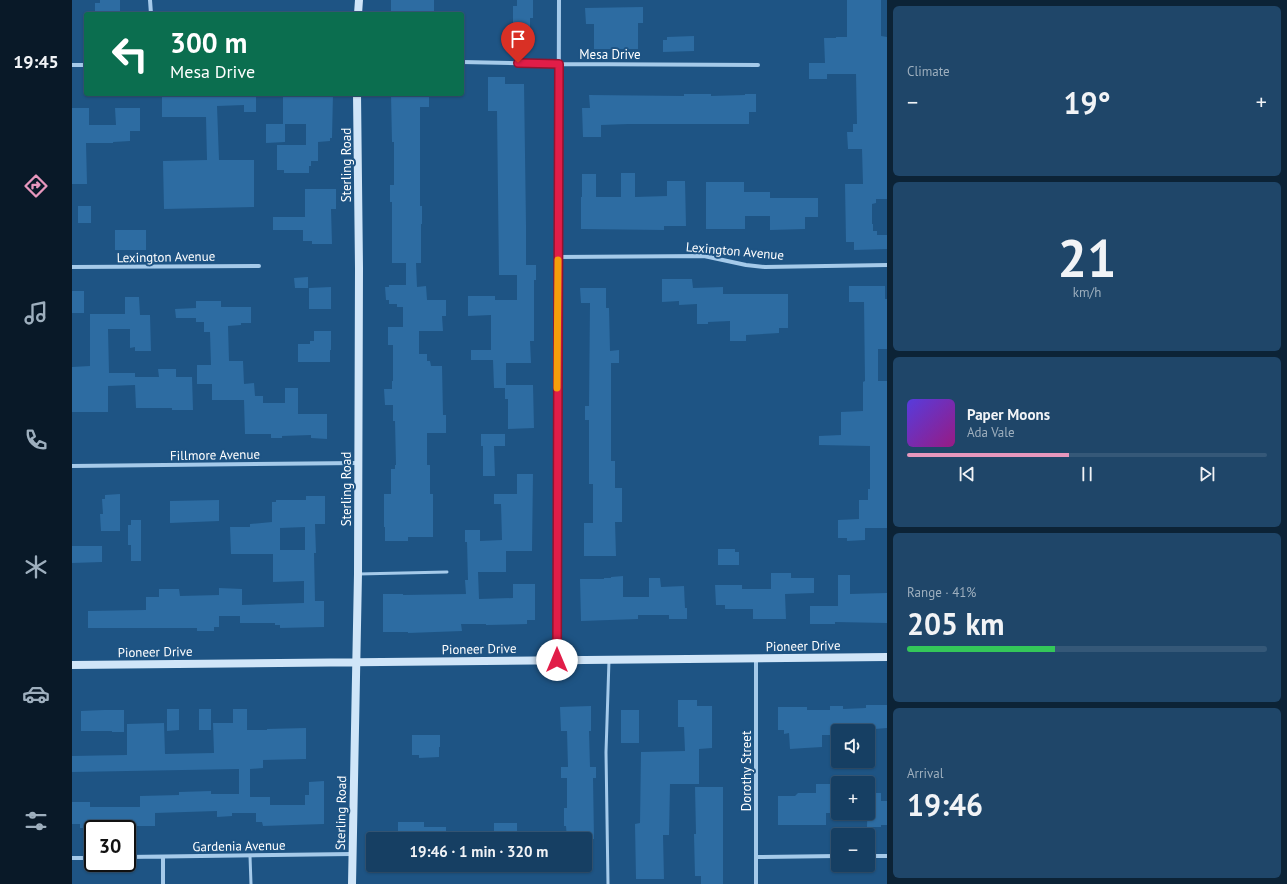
<!DOCTYPE html>
<html lang="en">
<head>
<meta charset="utf-8">
<style>
	body { margin:0; font-family:"PT Sans",sans-serif; background:#1f4669; color:#f1f3f6; height:100vh; display:flex; flex-direction:column; font-size:15px; white-space:nowrap }
	* { box-sizing:border-box; margin:0 }
	p { font-size:13px; color:#9eafbe }
	.icon { flex:none; width:22px; height:22px; fill:none; stroke:currentColor; stroke-width:2; stroke-linecap:round; stroke-linejoin:round }
	.map { position:relative; flex:1; overflow:hidden }
	.side { display:flex; flex-direction:column; gap:6px; padding:6px; background:#0c2336; width:400px }
	.side>* { flex:none }
	.hud { position:absolute; left:12px; top:12px; width:380px; height:84px; border-radius:4px; box-shadow:0 1px 3px #0004,0 0 0 1px #355878; background:#0b6e4f; color:#fff; overflow:hidden }
	.tools { position:absolute; left:759px; top:724px; display:grid; gap:8px }
	.tools a { display:grid; place-items:center; width:44px; height:44px; border-radius:4px; background:#163f63; box-shadow:0 1px 3px #0004,0 0 0 1px #355878; font-size:20px }
	.speed { position:absolute; left:12px; top:820px; display:flex; gap:8px; font-size:20px; font-weight:700; text-align:center }
	.speed>* { display:grid; place-content:center; width:52px; height:52px; border-radius:50%; background:#163f63; box-shadow:0 1px 3px #0004,0 0 0 1px #355878; line-height:1 }
	.speed .limit { border:2px solid #111; border-radius:6px; background:#fff; color:#111 }
	.pin { position:absolute; display:grid; place-items:center; width:34px; height:34px; color:#fff; margin:-41px -17px; border-radius:50% 50% 50% 0; rotate:-45deg; box-shadow:0 0 4px #0007 }
	.pin .icon { rotate:45deg }
	.me { position:absolute; width:44px; margin:-22px; rotate:0deg; stroke-linejoin:round; filter:drop-shadow(0 0 3px #0008) }
	.turn { display:flex; align-items:center; gap:14px; height:84px; padding:0 20px; font-size:18px }
	.turn .icon { width:52px; height:52px; stroke-width:2.5 }
	.turn b { display:block; font-size:28px; line-height:34px }
	.big { font-size:30px; font-weight:700; line-height:1.1 }
	.side .card { flex:1; display:flex; flex-direction:column; justify-content:center; gap:6px; min-width:0; padding:0 14px; border-radius:6px; background:#1f4669 }
	.side .dial { align-items:center; gap:0 }
	.dial b { font-size:52px; line-height:1 }
	.song { display:flex; align-items:center; gap:12px }
	.cover { width:48px; height:48px; border-radius:6px; background:linear-gradient(135deg,hsl(250 70% 55%),hsl(310 70% 35%)) }
	.played { height:4px; border-radius:2px; background:linear-gradient(90deg,#e797bd 45%,#355878 45%) }
	.keys { display:flex; justify-content:space-around; direction:ltr }
	.heat { display:flex; justify-content:space-between; align-items:center; font-size:22px; direction:ltr }
	.charge { height:6px; border-radius:3px; background:linear-gradient(90deg,#34c759 41%,#355878 0) }
	.trip { position:absolute; left:294px; top:832px; width:226px; height:40px; border-radius:4px; background:#163f63; box-shadow:0 1px 3px #0004,0 0 0 1px #355878; font-weight:700; line-height:40px; text-align:center }
	main { display:flex; flex:1; min-height:0 }
	.menu { display:flex; flex-direction:column; width:72px; justify-content:space-around; align-items:center; background:#091928; color:#9eafbe }
	.menu .icon { width:28px; height:28px }
	.menu .selected { color:#e797bd }
	.menu b { font-size:18px; color:#f1f3f6 }
	.map>svg:first-child { display:block }
	.building { fill:#2d6ca2; fill-rule:evenodd }
	.lines { fill:none; stroke-linecap:round; stroke-linejoin:round }
	.lane { stroke:#a5caea; stroke-width:3 }
	.street { stroke:#a5caea; stroke-width:4 }
	.secondary { stroke:#d0e5f8; stroke-width:8 }
	.route-casing { stroke:#92132f; stroke-width:10 }
	.route { stroke:#e11d48; stroke-width:7 }
	.slow { stroke:#f59e0b; stroke-width:7 }
	.labels { text-anchor:middle; dominant-baseline:central; stroke-width:4; stroke-linejoin:round; paint-order:stroke }
	.street-label { font-size:13px; fill:#fff; stroke:#1e5484 }
</style>
</head>
<body>
<main>
<nav class="menu">
<b>19:45</b>
<svg class="icon selected" aria-label="directions" viewBox="0 0 24 24"><path d="M12 3l9 9-9 9-9-9zM9 14v-3h6M13 9l2 2-2 2"/></svg>
<svg class="icon" aria-label="music" viewBox="0 0 24 24"><path d="M9 18V5l10-2v13"/><circle cx="6" cy="18" r="3"/><circle cx="16" cy="16" r="3"/></svg>
<svg class="icon" aria-label="phone" viewBox="0 0 24 24"><path d="M5 4h4l2 5-3 2q2 4 5 5l2-3 5 2v4C11 20 4 13 5 4z"/></svg>
<svg class="icon" aria-label="climate" viewBox="0 0 24 24"><path d="M12 3v18M4 7l16 10M4 17L20 7"/></svg>
<svg class="icon" aria-label="car" viewBox="0 0 24 24"><path d="M5 17H2v-5l4-1 3-4h7l3 4 3 1v5h-3M9 17h6M6 11h13"/><circle cx="7" cy="17" r="2"/><circle cx="17" cy="17" r="2"/></svg>
<svg class="icon" aria-label="filters" viewBox="0 0 24 24"><path d="M4 7h16M4 17h16"/><circle cx="9" cy="7" r="2"/><circle cx="15" cy="17" r="2"/></svg>
</nav>
<div class="map">
<svg width="815" height="884" viewBox="0 0 815 884">
	<rect width="100%" height="100%" fill="#1e5484"/>
	<!-- building -->
	<path class="building" d="M28,0H48V12H40V14H23V3H28Z
		M319,0H362V13H352V14H319Z
		M445,0H461V18H458V47L433,48V31H441V6H445Z
		M775,0H809V36L815,37V199H804V203L800,204V224H801V231H805V235H815V249L782,250V242H774L773,184H791L790,149H776L775,132H781V124H785L784,74H755V79H737V63H753L752,38H764V37H775Z
		M571,7V23H566V49H522V24H514L513,8Z
		M622,36V51L591,52V40H595V37Z
		M416,77H433V84H452L454,225V265H464V280H462V341H458L459,363H434V385H461L462,428L436,429V399H433V388H422L421,360H399V350H419V315L396,316V296H423V300H445V275H427L425,111H416Z
		M90,94H184V112H172V105L145,106L147,160H182V207L92,209L91,161L135,160L134,117H90Z
		M211,94H261L260,138H258V141L246,142V161H239V166H237V173H212V170H205V145H234V124H213V142L194,143V124H211Z
		M319,94H357V107H348V206H350V224H349V263H344L345,287L354,286L355,300H374V316H370L371,331H347V354H355V361H358L359,366H370L371,415H374V433H355V465H358V494H361V537H336V541H313V527H312V494H319V469H323V465H324L323,421H321V405H313L312,389H320V381H321V345H316V327H331V307H325V304H317V300H314L313,287H317V285H334V263H320V202H318V185H322V142H320Z
		M612,94H639V96L673,95V94H684V112H677V124H556L529,125V137H511L510,108H518L517,95L612,96Z
		M0,108H17V125H44L43,108H68V131H58V141L41,142V143H14L15,184H0Z
		M549,173H563V197L595,196V181H613L614,226H592V230L509,229V197H510V174H524V197H549Z
		M634,182H672V192H698V198H746V217H733V229L698,230V216H673V229H634Z
		M233,189H264V209H259L260,244H240V241H231V230H201V217H233Z
		M6,206H19V223H6Z
		M43,230H74V250H43Z
		M236,277V288H223L222,278Z
		M590,279H620L621,288L651,287V294H716V328H707V333L674,335V341H658V321L636,322V324H625V304L607,305V301L590,302Z
		M777,286H813V299H815V349H806V381H815V528H793V540L775,541V538H766V520L787,519V500H796V489H798V446L747,445V436L769,435V412L791,411V382L793,381L792,302H777Z
		M259,287V309H237V288Z
		M508,288H534V308H537L538,351L547,350V363H539V461H543V488H550V522H543L544,556H512V523H521V484H517V420H513V406H517L518,303H509Z
		M0,291H12V313H0Z
		M53,297H67L68,315H78L79,351H63V347L58,348V329H36L37,373H63V377H87L86,369H104V377H120L121,410H100V408H64L63,385L36,386V412H0V367L18,366V314H53Z
		M124,301H149V307H179V323H169V325L156,326L157,361H171L172,384L182,383L183,396H191V403H213V388H226V414H255V439L239,438V435L210,436V438H199V434H173L172,400H140V384H125V365H139L138,332H132V322H124V318H104L103,309L124,308Z
		M242,331H259V350H258V362H226V344H238V341H242Z
		M409,434H433V446H422L423,476H411V446H409Z
		M445,474H461L460,551H434V572H406L407,599L441,598V584H463V620H455V624L414,625V624H389L390,631L336,633V632H311V594H331V595L394,594L393,580H396L395,542H393V530H408V541L430,540L429,504H422V494H445Z
		M48,494V531H29L28,514H31L30,499H33V495Z
		M234,496H253V524H243L244,553H242L243,601H252V627L208,628V625H203V623H168V616H147V627H142V631H125V628H16V611L74,610V597H87V589H107L108,596L147,595V588L170,589V605L232,603V581L201,582V554H159L158,527H178V524L200,522V502H204V500H234ZM233,527V550H208V528Z
		M147,500V521L98,523V501Z
		M59,520H69V561H59V545H56V525H59Z
		M0,546H30V562L0,563Z
		M646,549H663V552H667V565H646Z
		M699,573H719V578H742V593L713,594L714,619H681V609H653V605H644L643,585H670V589H699Z
		M766,575H778V594L815,593V623L763,622V624H738V606H766Z
		M551,576V597H577V578H588L589,587L612,586L613,608H615V619H597V615H566V619L509,621L508,579H532V578H539V577Z
		M606,700H625V706H640V748L627,749V784H598L597,835H591L592,879H564L563,824L568,823L569,752L613,751L612,727H606Z
		M794,705H815V728L803,729V731H766V735H750V747L733,748L718,749L717,733L712,734V730H706V707H735V710H758V706H771V709L794,708Z
		M519,706V731H517L518,767H524V778H521L522,839H495L494,826H492V808H495V778H489V767H496L495,731H489L488,707Z
		M95,709H107V730L95,731Z
		M127,709H139V730H127Z
		M161,709H175V730H195V729L234,728V759L191,760V768L178,769V797H198V805H233V795H237V782L252,781V824L191,826L190,822H184V813H160V816L145,817V811L83,813V826H25V828H8V824H0V802H18V807H68V796L107,795V792L139,791V794H167V769L0,772V756L55,755V724L92,723L93,754L142,753L141,723H161Z
		M32,710H52V732H40V731H9V711Z
		M549,710H567V743H549Z
		M340,735H368V747H367V757L347,758V755H340Z
		M744,784H766V813H754V825H706V796H723L726,793H744Z
		M623,787H651V884H629V876H623L622,834H624Z
		M796,793H809V801H815V825H809V827H795Z
		M326,822H352V827H374V839H326Z
		M422,823H445V839H422Z"/>
	<g class="lines">
		<!-- lane -->
		<path class="lane" d="M286,574L375,572
			M178,856L179,884
			M536,884L534,752L537,660"/>
		<!-- street -->
		<path class="street" d="M78,0L79,14
			M390,62L487,64L686,65
			M0,65H14
			M486,257L632,256L674,265L693,267L815,265
			M0,267L187,266
			M0,466L286,463
			M485,660L487,0
			M796,856H815
			M55,857L280,854
			M91,857V884
			M684,857L766,856
			M0,858H21
			M684,884V659"/>
		<!-- secondary -->
		<path class="secondary" d="M286,14L287,0
			M0,665L815,657
			M280,884L286,574L287,268L285,94"/>
	</g>
	<g class="lines">
		<!-- route casing -->
		<g class="route-casing">
			<path id="route" d="M446,63L487,64L485,660"/>
		</g>
		<!-- route -->
		<use href="#route" class="route"/>
		<!-- slow -->
		<path class="slow" d="M485,388L486,260"/>
	</g>
	<g class="labels">
		<!-- street labels -->
		<g class="street-label">
			<text x="538" y="54">Mesa Drive</text>
			<text transform="translate(274 165) rotate(-90)">Sterling Road</text>
			<text transform="translate(663 251) rotate(5)">Lexington Avenue</text>
			<text transform="translate(94 257) rotate(-1)">Lexington Avenue</text>
			<text transform="translate(143 455) rotate(-1)">Fillmore Avenue</text>
			<text transform="translate(274 489) rotate(-90)">Sterling Road</text>
			<text transform="translate(731 646) rotate(-1)">Pioneer Drive</text>
			<text transform="translate(407 649) rotate(-1)">Pioneer Drive</text>
			<text transform="translate(83 652) rotate(-1)">Pioneer Drive</text>
			<text transform="translate(674 771) rotate(-90)">Dorothy Street</text>
			<text transform="translate(269 813) rotate(-89)">Sterling Road</text>
			<text transform="translate(167 846) rotate(-1)">Gardenia Avenue</text>
		</g>
	</g>
</svg>
<div class="tools">
<a><svg class="icon" aria-label="sound" viewBox="0 0 24 24"><path d="M4 9h4l5-4v14l-5-4H4zM17 9q2 3 0 6"/></svg></a>
<a>+</a>
<a>−</a>
</div>
<div class="speed"><div class="limit">30</div></div>
<div class="pin" style="left:446px;top:63px;background:#d93025"><svg class="icon" aria-label="arrive" viewBox="0 0 24 24"><path d="M6 21V4h12l-3 4 3 4H6"/></svg></div>
<svg class="me" style="left:485px;top:660px" viewBox="-20 -20 40 40"><circle r="19" fill="#fff"/><path d="M0-13L10 11 0 6-10 11z" fill="#e11d48"/></svg>
<div class="trip">19:46 · 1 min · 320 m</div>
<div class="hud">
<div class="turn"><svg class="icon" aria-label="left" viewBox="0 0 24 24"><path d="M17 20v-9H6M10 6l-5 5 5 5"/></svg><div><b>300 m</b>Mesa Drive</div></div>
</div>
</div>
<section class="side">
<div class="card"><p>Climate</p>
<div class="heat"><a>−</a><b class="big">19°</b><a>+</a></div>
</div>
<div class="card dial"><b>21</b><p>km/h</p></div>
<div class="card">
<div class="song"><i class="cover"></i><div><b>Paper Moons</b><p>Ada Vale</p></div></div>
<div class="played"></div>
<div class="keys"><svg class="icon" aria-label="previous" viewBox="0 0 24 24"><path d="M18 5L8 12l10 7zM5 5v14"/></svg><svg class="icon" aria-label="pause" viewBox="0 0 24 24"><path d="M8 5v14M16 5v14"/></svg><svg class="icon" aria-label="next" viewBox="0 0 24 24"><path d="M6 5l10 7-10 7zM19 5v14"/></svg></div>
</div>
<div class="card"><p>Range · 41%</p><b class="big">205 km</b><div class="charge"></div></div>
<div class="card"><p>Arrival</p><b class="big">19:46</b></div>
</section>
</main>
</body>
</html>
